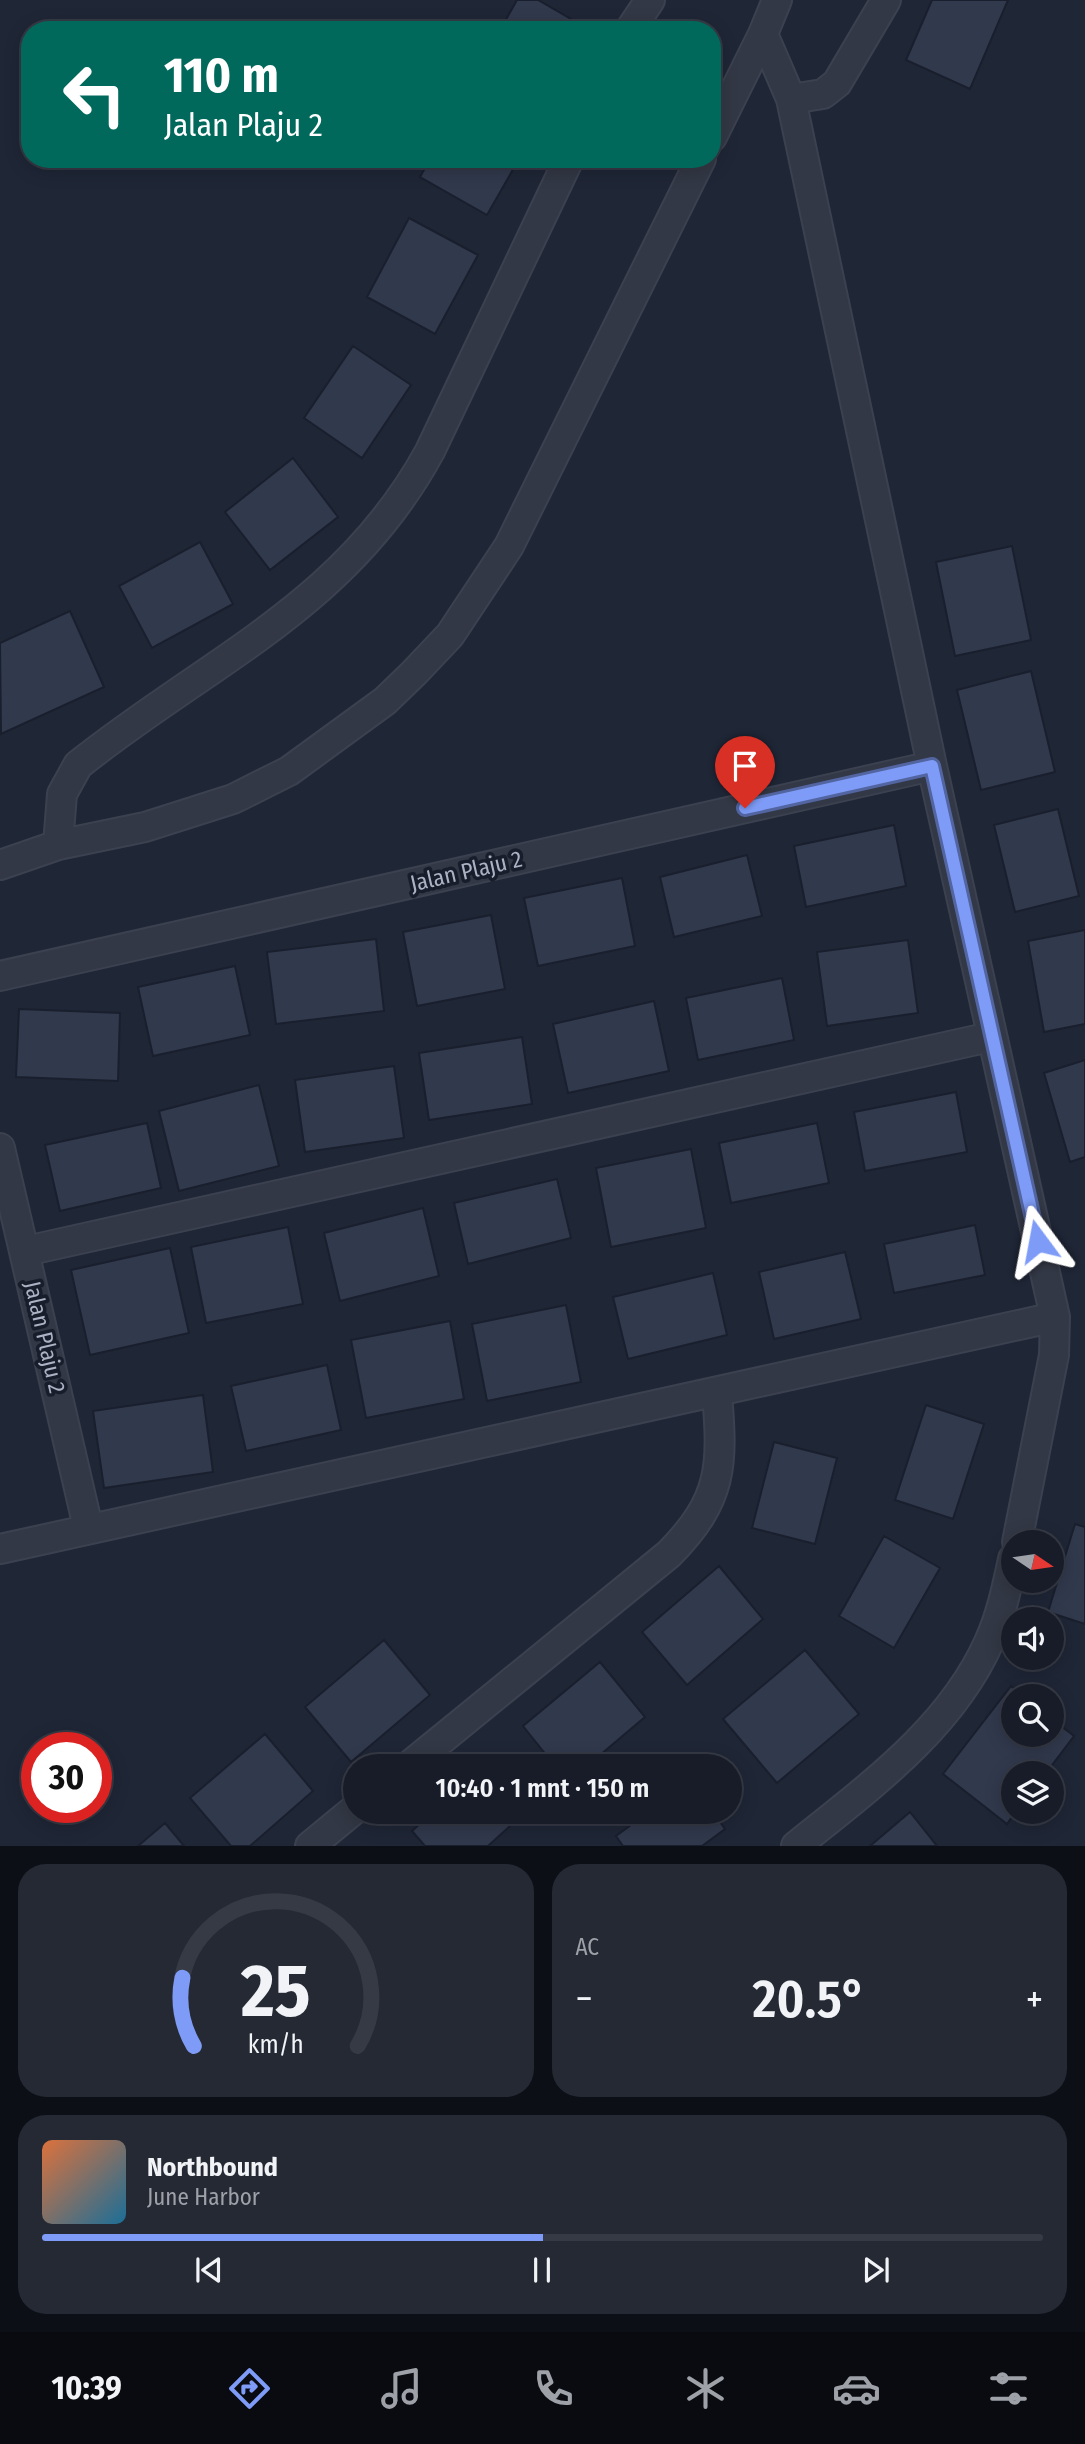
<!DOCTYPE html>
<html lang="id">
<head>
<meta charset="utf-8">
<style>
	body { margin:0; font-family:"Fira Sans Condensed",sans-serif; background:#242934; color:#f1f3f6; height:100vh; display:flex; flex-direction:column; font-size:26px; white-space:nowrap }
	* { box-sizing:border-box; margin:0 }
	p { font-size:23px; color:#9ea1a8 }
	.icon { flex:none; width:38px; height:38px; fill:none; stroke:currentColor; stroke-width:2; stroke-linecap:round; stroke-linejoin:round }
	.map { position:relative; height:1846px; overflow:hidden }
	.side { display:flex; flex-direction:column; gap:18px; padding:18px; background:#0d0f16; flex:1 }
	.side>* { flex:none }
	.top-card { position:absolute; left:21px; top:21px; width:700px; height:147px; border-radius:28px; box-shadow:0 4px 18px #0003,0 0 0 2px #363a45; background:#00695c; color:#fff; overflow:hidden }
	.needle { width:46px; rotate:103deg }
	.buttons { position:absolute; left:1001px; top:1530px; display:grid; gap:14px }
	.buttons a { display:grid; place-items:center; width:63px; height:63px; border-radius:50%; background:#171c28; box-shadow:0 4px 18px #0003,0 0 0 2px #363a45; font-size:35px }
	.speed { position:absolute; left:21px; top:1732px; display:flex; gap:14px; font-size:35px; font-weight:700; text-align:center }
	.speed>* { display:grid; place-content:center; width:91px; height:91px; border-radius:50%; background:#171c28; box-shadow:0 4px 18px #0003,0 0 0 2px #363a45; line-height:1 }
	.speed .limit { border:10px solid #d22; background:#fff; color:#111 }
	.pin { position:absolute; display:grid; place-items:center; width:60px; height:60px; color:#fff; margin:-72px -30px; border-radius:50% 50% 50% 0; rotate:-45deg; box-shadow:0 0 7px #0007 }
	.pin .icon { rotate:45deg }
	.me { position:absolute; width:77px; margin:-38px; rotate:347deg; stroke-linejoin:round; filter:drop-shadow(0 0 5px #0008) }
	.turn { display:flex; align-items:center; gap:24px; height:147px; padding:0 28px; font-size:32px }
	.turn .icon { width:91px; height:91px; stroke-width:2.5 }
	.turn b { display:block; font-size:49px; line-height:60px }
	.big { font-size:52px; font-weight:600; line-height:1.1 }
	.side .widget { flex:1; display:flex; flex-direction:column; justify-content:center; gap:10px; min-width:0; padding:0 24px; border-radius:28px; background:#242934 }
	.side .dial { align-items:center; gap:0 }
	.dial svg { height:182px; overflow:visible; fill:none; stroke:#363a45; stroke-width:7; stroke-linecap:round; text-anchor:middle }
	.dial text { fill:#f1f3f6; stroke:none }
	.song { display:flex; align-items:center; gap:21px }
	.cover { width:84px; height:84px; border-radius:10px; background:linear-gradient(135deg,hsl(20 70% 55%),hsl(200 70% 35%)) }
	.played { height:7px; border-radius:4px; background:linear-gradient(90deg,#7e9cf7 50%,#363a45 50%) }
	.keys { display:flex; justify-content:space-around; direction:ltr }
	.heat { display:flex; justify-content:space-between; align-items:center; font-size:38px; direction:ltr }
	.side .tiles { flex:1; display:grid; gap:18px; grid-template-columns:1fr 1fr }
	.widget:last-child { grid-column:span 2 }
	.trip { position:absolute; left:343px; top:1754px; width:399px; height:70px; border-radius:35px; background:#171c28; box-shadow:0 4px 18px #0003,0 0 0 2px #363a45; font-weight:600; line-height:70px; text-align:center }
	.dock { display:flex; height:112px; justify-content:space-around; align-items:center; background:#090b10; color:#9ea1a8 }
	.dock .icon { width:49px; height:49px }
	.dock .active { color:#7e9cf7 }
	.dock b { font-size:32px; color:#f1f3f6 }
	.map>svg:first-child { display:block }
	.building { fill:#31394d; stroke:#1a1f2d; stroke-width:2 }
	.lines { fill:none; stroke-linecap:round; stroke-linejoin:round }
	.minor-casing { stroke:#3c4150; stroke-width:32 }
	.minor { stroke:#333846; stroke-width:28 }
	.route-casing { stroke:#5265a1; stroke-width:18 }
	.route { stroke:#7e9cf7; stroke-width:12 }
	.labels { text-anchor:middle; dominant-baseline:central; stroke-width:7; stroke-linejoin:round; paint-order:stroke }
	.street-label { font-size:23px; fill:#acb2c4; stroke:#181d2b }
</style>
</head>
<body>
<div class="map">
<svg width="1085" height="1846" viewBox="0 0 1085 1846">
	<rect width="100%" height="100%" fill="#1f2636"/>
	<!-- building -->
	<path class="building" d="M517,0H538L590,30H500Z
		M932,0H1008L970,89L906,60Z
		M430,159H519L487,215L420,177Z
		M409,218L478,255L435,334L367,297Z
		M353,346L411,385L362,458L304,418Z
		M293,458L338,517L270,570L225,512Z
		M200,542L233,604L152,648L119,586Z
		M1012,546L1031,640L955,656L936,562Z
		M70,611L104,687L1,734L0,643Z
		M1031,671L1055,772L981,790L957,690Z
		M1058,809L1079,896L1015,912L994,825Z
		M894,825L906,886L806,907L794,846Z
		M747,855L762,916L674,937L660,877Z
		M622,878L635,946L538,966L524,898Z
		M491,915L505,989L417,1006L403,932Z
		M1085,930V1024L1044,1032L1028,941Z
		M376,939L384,1011L276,1024L267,952Z
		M908,940L918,1013L827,1026L817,952Z
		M235,966L250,1035L153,1056L138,987Z
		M782,978L794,1040L698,1060L686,998Z
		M654,1001L669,1071L568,1093L553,1024Z
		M19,1009L120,1013L118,1081L16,1077Z
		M522,1037L532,1104L429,1120L419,1053Z
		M1085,1060V1157L1070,1162L1044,1073Z
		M394,1066L404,1138L305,1152L295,1080Z
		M259,1085L279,1166L179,1191L159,1111Z
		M956,1092L967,1152L865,1171L854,1112Z
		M147,1123L161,1188L60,1211L45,1145Z
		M817,1123L829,1183L731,1203L719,1143Z
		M691,1149L706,1228L611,1247L596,1168Z
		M557,1179L571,1238L468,1264L454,1203Z
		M423,1208L439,1276L340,1301L324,1233Z
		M975,1225L985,1275L894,1293L884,1244Z
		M288,1227L303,1304L206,1323L191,1247Z
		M170,1248L189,1333L90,1355L71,1270Z
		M845,1252L861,1319L774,1339L759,1272Z
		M713,1273L727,1335L628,1359L613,1297Z
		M566,1305L581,1382L487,1401L472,1324Z
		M450,1321L464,1399L366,1418L351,1340Z
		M327,1365L341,1430L246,1451L231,1386Z
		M203,1395L213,1472L104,1488L93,1411Z
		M926,1405L984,1424L953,1519L895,1500Z
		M774,1442L837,1458L815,1544L752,1528Z
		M1075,1524L1085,1527V1624L1048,1612Z
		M884,1536L940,1568L894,1648L839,1616Z
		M719,1566L763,1619L687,1685L642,1632Z
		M384,1640L430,1695L351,1762L305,1707Z
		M805,1650L859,1714L777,1783L723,1719Z
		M600,1662L645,1717L587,1766H555L523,1726Z
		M1011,1686L1023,1696H1013V1734H1052V1719L1074,1736L1046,1773H1013V1811H1016L1007,1824L943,1774Z
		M265,1734L313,1791L250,1846H231L190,1798Z
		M434,1811H517L521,1816L488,1846H425L412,1831Z
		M650,1811H712L725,1829L702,1846H623L616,1836Z
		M910,1812L937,1846H870Z
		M165,1823L184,1846H138Z"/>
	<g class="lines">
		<!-- minor casing -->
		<g class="minor-casing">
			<path id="minor" d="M630,30L650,0
				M763,34L791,99L932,766L1055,1317L1054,1355L1017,1542
				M791,99L823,94L837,83L886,0
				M712,137L763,34L777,0
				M58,845L62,794L78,765C208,661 346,606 430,451L569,159
				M0,865L58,845L145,827L233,799L289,771L385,701L414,673L450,635L509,546L701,159
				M0,976L932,766
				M0,1148L88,1527
				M26,1251L990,1037
				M0,1549L1055,1317
				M409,1766L669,1554C723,1499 723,1466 717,1393
				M310,1846L355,1809
				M796,1846C869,1787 950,1729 989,1642C1001,1616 1007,1587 1013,1559"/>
		</g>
		<!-- minor -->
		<use href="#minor" class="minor"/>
	</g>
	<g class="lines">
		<!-- route casing -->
		<g class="route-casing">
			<path id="route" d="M745,808L932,766L1038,1241"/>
		</g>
		<!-- route -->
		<use href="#route" class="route"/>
	</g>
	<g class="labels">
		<!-- street labels -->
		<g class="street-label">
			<text transform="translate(466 871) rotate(-13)">Jalan Plaju 2</text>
			<text transform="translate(45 1337) rotate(77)">Jalan Plaju 2</text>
		</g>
	</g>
</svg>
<div class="buttons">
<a><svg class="needle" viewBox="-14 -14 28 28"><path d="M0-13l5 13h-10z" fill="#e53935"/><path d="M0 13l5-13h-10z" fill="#9ea1a8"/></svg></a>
<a><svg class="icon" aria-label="sound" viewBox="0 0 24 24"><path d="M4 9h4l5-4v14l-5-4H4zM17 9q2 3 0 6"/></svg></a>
<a><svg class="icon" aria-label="search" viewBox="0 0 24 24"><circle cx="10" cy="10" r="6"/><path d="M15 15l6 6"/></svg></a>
<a><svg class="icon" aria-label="layers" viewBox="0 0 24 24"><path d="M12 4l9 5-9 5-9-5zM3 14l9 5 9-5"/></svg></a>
</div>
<div class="speed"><div class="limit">30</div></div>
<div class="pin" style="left:745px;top:808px;background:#d93025"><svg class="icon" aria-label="arrive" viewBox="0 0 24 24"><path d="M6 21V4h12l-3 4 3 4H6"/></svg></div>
<svg class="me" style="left:1038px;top:1241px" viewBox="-20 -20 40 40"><path d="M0-17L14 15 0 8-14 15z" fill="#7e9cf7" stroke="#fff" stroke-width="4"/></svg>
<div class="trip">10:40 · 1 mnt · 150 m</div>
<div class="top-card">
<div class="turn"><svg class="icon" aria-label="left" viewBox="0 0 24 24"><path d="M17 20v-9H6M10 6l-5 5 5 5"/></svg><div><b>110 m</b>Jalan Plaju 2</div></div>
</div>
</div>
<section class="side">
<div class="tiles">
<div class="widget dial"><svg viewBox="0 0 100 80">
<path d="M14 69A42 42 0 1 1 86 69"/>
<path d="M14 69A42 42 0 0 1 9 39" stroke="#7e9cf7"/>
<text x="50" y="56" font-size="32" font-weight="700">25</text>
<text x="50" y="72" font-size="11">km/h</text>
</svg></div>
<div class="widget"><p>AC</p>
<div class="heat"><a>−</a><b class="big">20.5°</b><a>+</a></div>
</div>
<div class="widget">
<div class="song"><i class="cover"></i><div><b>Northbound</b><p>June Harbor</p></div></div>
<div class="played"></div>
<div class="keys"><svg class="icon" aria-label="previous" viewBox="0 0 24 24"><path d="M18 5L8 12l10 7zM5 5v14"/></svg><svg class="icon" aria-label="pause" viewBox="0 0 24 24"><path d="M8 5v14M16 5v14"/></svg><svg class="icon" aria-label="next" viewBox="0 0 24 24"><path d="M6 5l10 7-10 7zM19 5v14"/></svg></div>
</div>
</div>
</section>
<nav class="dock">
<b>10:39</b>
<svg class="icon active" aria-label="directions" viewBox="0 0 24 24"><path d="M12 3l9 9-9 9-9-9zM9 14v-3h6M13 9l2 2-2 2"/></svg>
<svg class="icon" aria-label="music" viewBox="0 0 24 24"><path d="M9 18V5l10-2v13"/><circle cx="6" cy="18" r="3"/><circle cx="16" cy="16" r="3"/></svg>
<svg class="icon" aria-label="phone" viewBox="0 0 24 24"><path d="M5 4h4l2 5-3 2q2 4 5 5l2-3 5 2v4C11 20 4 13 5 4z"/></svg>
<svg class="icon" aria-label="climate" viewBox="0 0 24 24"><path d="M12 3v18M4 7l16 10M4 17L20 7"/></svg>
<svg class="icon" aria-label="car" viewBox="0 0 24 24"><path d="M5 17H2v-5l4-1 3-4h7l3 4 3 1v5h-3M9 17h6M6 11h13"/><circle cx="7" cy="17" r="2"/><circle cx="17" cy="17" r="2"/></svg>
<svg class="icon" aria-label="filters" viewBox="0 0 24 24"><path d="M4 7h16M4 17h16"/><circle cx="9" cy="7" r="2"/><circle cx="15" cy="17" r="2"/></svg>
</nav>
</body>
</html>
